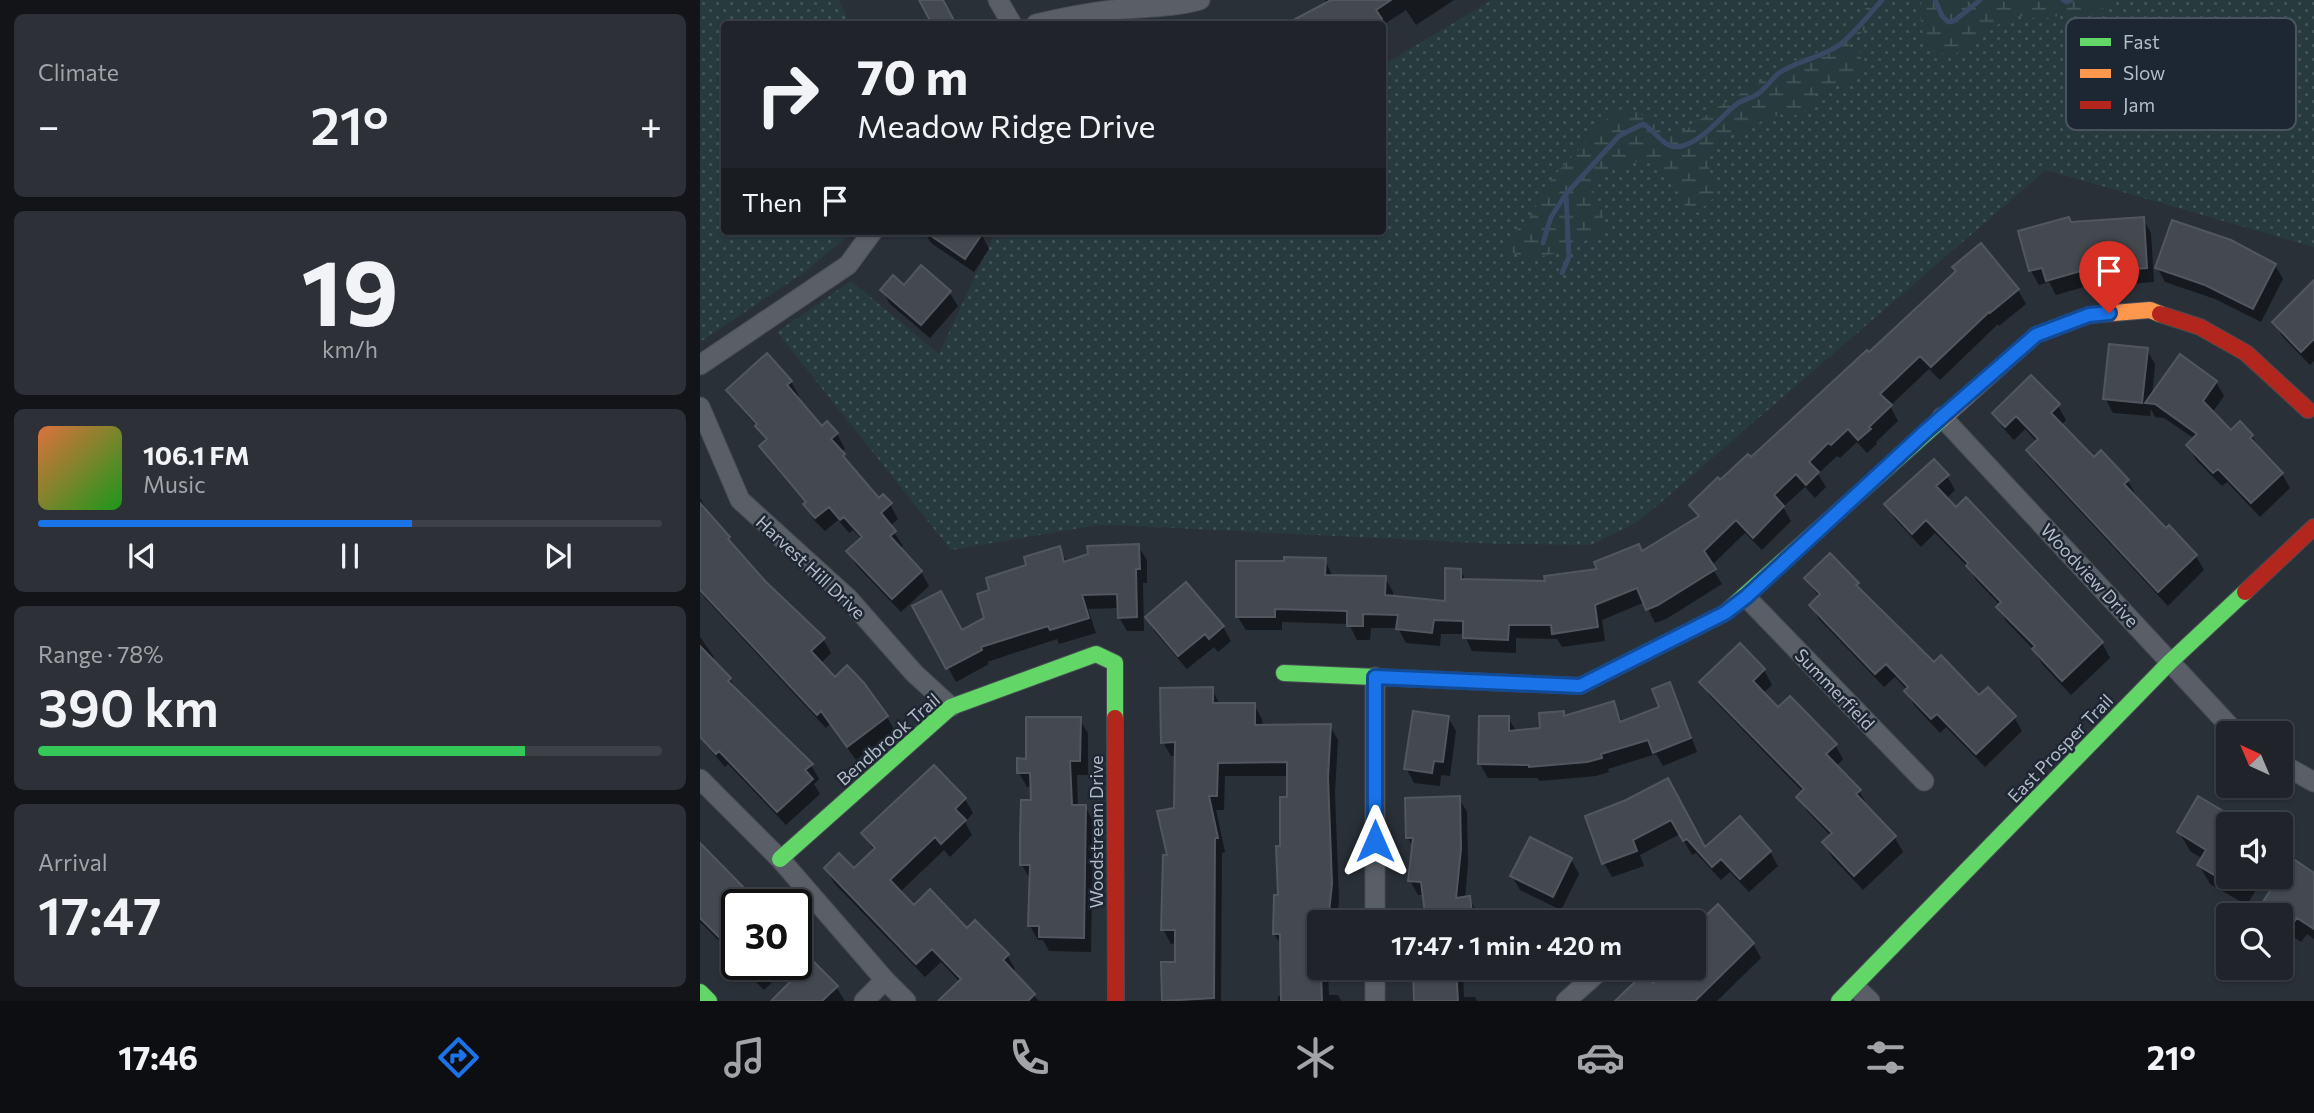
<!DOCTYPE html>
<html lang="en">
<head>
<meta charset="utf-8">
<style>
	body { margin:0; font-family:Commissioner,sans-serif; background:#2d3036; color:#f1f3f6; height:100vh; display:flex; flex-direction:column; font-size:26px; white-space:nowrap }
	* { box-sizing:border-box; margin:0 }
	p { font-size:23px; color:#a2a4a8 }
	.icon { flex:none; width:38px; height:38px; fill:none; stroke:currentColor; stroke-width:2; stroke-linecap:round; stroke-linejoin:round }
	.map { position:relative; flex:1; overflow:hidden }
	.sheet { display:flex; flex-direction:column; gap:14px; padding:14px; background:#121417; width:700px }
	.sheet>* { flex:none }
	.hud { position:absolute; left:21px; top:21px; width:665px; height:214px; border-radius:7px; box-shadow:0 2px 5px #0004,0 0 0 2px #3d4147; background:#20242a; color:#f1f3f6; overflow:hidden }
	.needle { width:46px; rotate:316deg }
	.controls { position:absolute; left:1516px; top:721px; display:grid; gap:14px }
	.controls a { display:grid; place-items:center; width:77px; height:77px; border-radius:7px; background:#20242a; box-shadow:0 2px 5px #0004,0 0 0 2px #3d4147; font-size:35px }
	.speed { position:absolute; left:21px; top:889px; display:flex; gap:14px; font-size:35px; font-weight:700; text-align:center }
	.speed>* { display:grid; place-content:center; width:91px; height:91px; border-radius:50%; background:#20242a; box-shadow:0 2px 5px #0004,0 0 0 2px #3d4147; line-height:1 }
	.speed .limit { border:4px solid #111; border-radius:10px; background:#fff; color:#111 }
	.pin { position:absolute; display:grid; place-items:center; width:60px; height:60px; color:#fff; margin:-72px -30px; border-radius:50% 50% 50% 0; rotate:-45deg; box-shadow:0 0 7px #0007 }
	.pin .icon { rotate:45deg }
	.me { position:absolute; width:77px; margin:-38px; rotate:0deg; stroke-linejoin:round; filter:drop-shadow(0 0 5px #0008) }
	.turn { display:flex; align-items:center; gap:24px; height:147px; padding:0 21px; font-size:32px }
	.turn .icon { width:91px; height:91px; stroke-width:2.5 }
	.turn b { display:block; font-size:49px; line-height:60px }
	.then { display:flex; align-items:center; height:66px; padding:0 21px; background:#0003; gap:14px; font-size:26px }
	.big { font-size:52px; font-weight:600; line-height:1.1 }
	.sheet .widget { flex:1; display:flex; flex-direction:column; justify-content:center; gap:10px; min-width:0; padding:0 24px; border-radius:10px; background:#2d3036 }
	.sheet .dial { align-items:center; gap:0 }
	.dial b { font-size:91px; line-height:1 }
	.song { display:flex; align-items:center; gap:21px }
	.cover { width:84px; height:84px; border-radius:10px; background:linear-gradient(135deg,hsl(20 70% 55%),hsl(120 70% 35%)) }
	.played { height:7px; border-radius:4px; background:linear-gradient(90deg,#1a73e8 60%,#3d4147 60%) }
	.keys { display:flex; justify-content:space-around; direction:ltr }
	.heat { display:flex; justify-content:space-between; align-items:center; font-size:38px; direction:ltr }
	.charge { height:10px; border-radius:5px; background:linear-gradient(90deg,#34c759 78%,#3d4147 0) }
	.trip { position:absolute; left:607px; top:910px; width:399px; height:70px; border-radius:7px; background:#20242a; box-shadow:0 2px 5px #0004,0 0 0 2px #3d4147; font-weight:600; line-height:70px; text-align:center }
	.tabs { display:flex; height:112px; justify-content:space-around; align-items:center; background:#0d0e11; color:#a2a4a8 }
	.tabs .icon { width:49px; height:49px }
	.tabs .current { color:#1a73e8 }
	.tabs b { font-size:32px; color:#f1f3f6 }
	main { display:flex; flex:1; min-height:0 }
	.map>svg:first-child { display:block }
	.grass { fill:url(#grass-dots) }
	.wetland { fill:url(#wetland-marsh) }
	.shadow { fill:#0007 }
	.lines { fill:none; stroke-linecap:round; stroke-linejoin:round }
	.stream { stroke:#384963; stroke-width:5 }
	.building { fill:#444950; stroke:#52575f; stroke-width:2 }
	.street-casing { stroke:#484c53; stroke-width:21 }
	.fast-casing { stroke:#484c53; stroke-width:18 }
	.slow-casing { stroke:#484c53; stroke-width:18 }
	.jam-casing { stroke:#484c53; stroke-width:18 }
	.street { stroke:#5a5e66; stroke-width:19 }
	.fast { stroke:#63d668; stroke-width:16 }
	.slow { stroke:#ff974d; stroke-width:16 }
	.jam { stroke:#b3261e; stroke-width:16 }
	.route-casing { stroke:#114b97; stroke-width:18 }
	.route { stroke:#1a73e8; stroke-width:12 }
	.labels { text-anchor:middle; dominant-baseline:central; stroke-width:5; stroke-linejoin:round; paint-order:stroke }
	.street-label { font-size:18px; fill:#b4bcc9; stroke:#1d2633 }
	.key { fill:#1d2633; stroke:#4a5360; stroke-width:2 }
	.key-label { font-size:19px; fill:#b4bcc9 }
</style>
</head>
<body>
<main>
<section class="sheet">
<div class="widget"><p>Climate</p>
<div class="heat"><a>−</a><b class="big">21°</b><a>+</a></div>
</div>
<div class="widget dial"><b>19</b><p>km/h</p></div>
<div class="widget">
<div class="song"><i class="cover"></i><div><b>106.1 FM</b><p>Music</p></div></div>
<div class="played"></div>
<div class="keys"><svg class="icon" aria-label="previous" viewBox="0 0 24 24"><path d="M18 5L8 12l10 7zM5 5v14"/></svg><svg class="icon" aria-label="pause" viewBox="0 0 24 24"><path d="M8 5v14M16 5v14"/></svg><svg class="icon" aria-label="next" viewBox="0 0 24 24"><path d="M6 5l10 7-10 7zM19 5v14"/></svg></div>
</div>
<div class="widget"><p>Range · 78%</p><b class="big">390 km</b><div class="charge"></div></div>
<div class="widget"><p>Arrival</p><b class="big">17:47</b></div>
</section>
<div class="map">
<svg width="1614" height="1001" viewBox="0 0 1614 1001">
	<defs>
		<pattern id="grass-dots" width="8" height="8" patternUnits="userSpaceOnUse" patternTransform="scale(1.75)"><rect width="8" height="8" fill="#273a3e"/><path d="M2 2h.1M6 6h.1" fill="none" stroke="#445559" stroke-width="1.8" stroke-linecap="round"/></pattern>
		<pattern id="wetland-marsh" width="20" height="14" patternUnits="userSpaceOnUse" patternTransform="scale(1.75)"><rect width="20" height="14" fill="#273a3e"/><path d="M1 5h8M5 5V1M11 12h8M15 12V8" fill="none" stroke="#445559"/></pattern>
	</defs>
	<rect width="100%" height="100%" fill="#2a3038"/>
	<!-- grass -->
	<path class="grass" d="M0,0H139L150,24H24V231H151L143,240L106,271L0,342Z
		M792,0H1614V247L1346,170L966,498L937,522L891,545L800,544L413,525H398L251,550L77,332L151,281L239,354L296,231H682L683,65Z"/>
	<!-- wetland -->
	<path class="wetland" d="M1171,0H1189L1174,21L1148,45L1161,53V64L1164,71C1153,89 1128,81 1114,95C1109,101 1111,110 1106,116L1085,114L1064,118L1055,127L1031,135L1023,141L1015,148L1007,163L1018,194L997,213L987,209C978,191 964,178 955,160C929,159 904,171 888,191L896,194L902,211L904,226C891,243 845,261 824,256C817,255 810,251 803,249L805,241L830,217L852,178L915,110C938,107 953,122 971,134L984,131L1018,107L1100,58L1128,49L1140,40L1158,21Z
		M1222,0H1409L1398,15L1375,13L1348,18H1331L1312,15L1254,55C1249,54 1241,54 1236,52C1221,47 1218,13 1222,0Z"/>
	<!-- shadow -->
	<path class="shadow" d="M221,0H242L255,24H217L230,18Z
		M625,0H754L716,25L706,10L683,25L688,34L682,38V24H590L627,4Z
		M1443,219L1451,233L1454,282L1416,285L1412,279L1356,295L1349,282L1339,285L1331,271L1320,233L1372,224Z
		M224,231H287L283,237L289,249L274,272L231,243Z
		M1281,246L1318,290L1326,304L1299,326L1298,324L1240,380L1229,369L1190,406L1198,421L1176,442L1177,444L1167,453L1157,442L1140,458L1137,456L1118,474L1126,487L1115,498L1105,487L1083,507L1091,521L1062,550L1045,533L1011,566L1022,584L966,619L955,623L945,602L902,620L905,641L862,647L857,639L816,638V653L772,651L764,634H741L740,646L706,643L698,628H671L670,640H657L649,624L582,622V630H546L537,616L625,560L633,577L685,578L693,592V597L746,603L760,570L766,581L847,583L899,570L942,553L999,518L991,505L1051,459L1169,355L1257,272Z
		M1575,265L1583,279L1561,322L1515,299L1465,282L1457,267Z
		M204,287L249,292L258,306L230,338L190,304L182,290Z
		M1614,291V361L1610,365L1582,336L1574,322Z
		M1447,350L1455,364L1452,397L1516,382L1524,396L1512,413L1531,432L1552,436L1560,450L1582,474L1590,488L1560,517L1527,482L1522,486L1496,460L1488,445L1495,439L1464,418L1455,417L1451,409L1450,416L1413,413L1405,398Z
		M91,382L99,396L96,398L121,428L127,424L137,434L145,449L141,452L150,467L178,500L190,504L198,519L190,526L203,546L199,549L221,572L229,586L201,612L156,565L148,551L161,539L153,530L149,533L138,520L125,531L113,519L106,504L69,460L61,446L67,442L60,430L37,404L28,390Z
		M1358,406L1366,420L1361,425L1394,459L1428,481L1436,495L1434,497L1466,531L1496,556L1504,570L1468,606L1337,465L1328,451L1337,442L1325,429L1314,440L1302,427L1294,413Z
		M1247,476L1255,490L1246,499L1256,509L1266,499L1402,643L1410,658L1371,695L1342,664L1333,649L1306,621L1298,607L1300,605L1276,580L1269,568L1235,533L1221,547L1195,519L1187,505Z
		M0,498L12,520L35,551L65,583L123,639L131,653L120,664L135,679L187,717L195,731L156,760L130,724L126,728L4,597L0,591Z
		M438,546L447,560V583H443L444,631H427L419,617V608L388,609L396,633L359,644L357,639L287,662L289,664L256,682L215,606L262,632L286,619L291,591L359,548L367,562Z
		M1106,579L1157,584L1163,595L1234,665L1279,698L1314,717L1322,731L1285,767L1246,727L1240,733L1214,705L1206,691L1207,690L1195,677L1184,687L1119,619L1111,605L1119,597Z
		M486,584L523,627L531,641L518,652L514,647L487,669L455,632L447,618Z
		M0,637L14,657L11,660L30,679L38,693L111,765L119,779L114,784L120,794L86,825L28,764L25,767L0,738Z
		M1039,645L1064,670L1072,685L1063,693L1078,710L1135,745L1143,759L1136,767L1159,791L1167,805L1165,807L1195,838L1203,852L1163,890L1132,857L1124,843L1131,836L1107,811L1099,797L1103,792L1010,696L1001,682Z
		M969,685L977,699L997,752L963,766L956,754L908,769L909,772L896,776L839,781L838,778H788L780,764L808,718L817,732L842,730L863,713L865,717L913,703L923,723L961,708Z
		M512,689L520,705H554L562,719L563,727L630,726L638,740L635,792L639,900L637,922H620V968H645V974H628L629,995H638L641,1001H578V996H583L582,946L574,934L580,897L589,776H525L524,810H516L525,852L522,853L521,1001H464L463,963H477L476,943L471,944L463,929L469,857L476,809L477,756H471L463,742Z
		M748,717L756,731L750,776L741,775L740,786L714,783L706,768Z
		M379,719L388,733V775H377L378,807L385,806L393,821L391,952L349,951L343,940H338L330,926V879L322,865L333,802L332,787H327L319,773L327,760Z
		M234,768L265,799L273,813L265,822L272,835L250,857L244,850L200,892L214,907L267,930L307,955L315,969L312,973L339,1001H250L260,982L241,962L225,977L134,883L126,868L154,871L174,851L163,834Z
		M968,780L1005,849L1040,819L1070,852L1078,866L1049,892L1030,872L1021,880L996,853L992,855L980,834L940,855L944,866L912,877L904,863L887,817L926,802Z
		M759,798L767,812L768,864L765,899L769,898L777,912L778,922H713L727,921L724,895H718L710,880L713,847L707,837Z
		M1499,799L1542,824H1528V877L1563,878L1547,905L1510,884L1499,865L1503,859L1490,851L1479,832Z
		M0,847L37,905V951L32,954L0,922Z
		M871,859L879,874L861,910L820,890L812,876Z
		M1614,875V939L1607,934L1601,942L1586,932L1580,941V915H1546L1552,906L1559,911Z
		M814,910L861,911L868,922H814Z
		M994,929L1053,944L1061,958L1017,1001H917L953,986L972,968H994Z
		M44,964H96L136,987L145,1001H73L98,976L89,966L64,990L52,978Z
		M714,968H763L764,997H775L777,1001H715Z"/>
	<g class="lines">
		<!-- stream -->
		<path class="stream" d="M1235,0L1242,16L1248,22L1254,21L1280,0
			M1363,0L1367,2L1371,0
			M843,243L851,217L866,194L919,136L943,124C958,132 964,151 982,146C1003,141 1020,117 1037,104C1043,99 1050,99 1056,95C1065,90 1071,79 1079,73C1098,60 1125,57 1142,43C1157,30 1169,15 1182,0
			M862,273L869,257L866,194"/>
	</g>
	<!-- building -->
	<path class="building" d="M219,0H243L256,24H232Z
		M631,0H691L676,10L682,19L674,24H586Z
		M1369,217L1371,222L1444,217L1447,268L1406,271L1405,264L1346,281L1342,268L1329,271L1318,231Z
		M1472,220L1531,240L1576,264L1553,309L1505,285L1455,268Z
		M224,231H284L265,259Z
		M1281,243L1319,289L1290,313L1289,312L1231,367L1220,356L1180,394L1192,405L1169,427L1171,429L1158,440L1148,429L1131,445L1128,443L1109,462L1119,472L1106,485L1096,474L1074,495L1084,506L1053,538L1036,520L1004,551L1016,569L958,605L946,610L937,588L895,605L898,627L852,634L851,625H809L808,640L763,638V621L734,620L732,633L696,629L698,615L663,614V626H647V611L575,609V617H536V561H584V557L626,558L625,575L686,576L685,595L745,601V568L761,569V579L845,581L844,576L897,569L894,562L939,544L942,551L999,516L989,505L1018,477L1020,480L1048,454L1051,457L1167,350L1169,352L1256,271L1252,267Z
		M221,265L251,291L221,325L180,290L193,275L204,285Z
		M1614,280V339L1601,352L1572,322Z
		M1409,344L1448,348L1442,403L1403,399Z
		M67,353L92,381L87,385L122,426L127,421L138,433L131,439L145,454L143,456L179,498L183,494L192,503L181,513L196,531L190,536L222,571L192,599L146,551L162,537L144,517L140,520L129,507L115,518L103,504L106,502L59,446L67,439L55,426L57,424L26,390Z
		M1480,354L1517,381L1503,401L1531,430L1540,421L1553,435L1550,438L1583,473L1551,503L1518,469L1513,473L1486,445L1497,434L1455,404L1445,403Z
		M1331,375L1360,404L1351,413L1394,457L1401,450L1429,480L1424,484L1466,528L1469,525L1497,555L1458,592L1326,450L1338,439L1316,416L1305,427L1292,413Z
		M1234,459L1249,475L1236,486L1256,507L1266,497L1403,642L1362,681L1332,649L1335,646L1296,607L1301,602L1266,566L1268,563L1226,520L1212,534L1184,504Z
		M0,503L30,537L28,539L66,582L125,638L111,651L135,677L147,665L164,683L188,716L147,747L121,711L117,715L0,590Z
		M439,544L440,569H436L437,617L418,618L417,594L382,595L389,618L350,630L348,626L281,647L282,650L246,669L212,606L241,591L262,630L284,618L277,594L289,590L286,578L326,565L324,557L360,546L364,562L388,554L387,546Z
		M1130,553L1159,583L1156,585L1234,662L1241,655L1279,695L1288,687L1316,716L1276,754L1237,714L1231,719L1204,691L1208,687L1186,664L1175,674L1109,605L1120,594L1104,578Z
		M486,582L524,626L509,639L505,634L478,656L445,617Z
		M1040,643L1065,669L1053,681L1078,707L1090,696L1137,744L1126,754L1161,790L1156,794L1196,836L1154,876L1122,842L1132,833L1096,797L1104,789L999,682Z
		M0,646L31,678L28,681L113,764L105,770L113,779L77,812L19,751L16,754L0,737Z
		M970,682L991,738L953,753L948,740L901,754L902,758L887,762L829,767V765L778,764L779,716H809V731L840,728L839,713L864,711V716L914,701L920,722L959,707L952,689Z
		M513,687V703H555V725L631,724L628,777L632,884L629,912H613L612,944H620L622,1001H581L580,934H573L574,895H578L576,846H580V797H587V762L518,763L517,796H509L518,838H515L514,998L462,1001L461,962H475V930H461L463,855H467L457,811L474,808L475,742L461,743L460,688Z
		M713,711L749,716L743,762L734,761L732,773L704,769Z
		M326,717H381L380,761H370L372,805H386L384,938L339,937V926H328L330,865H320V835L321,800H331L330,773H317V758L326,759Z
		M234,765L266,798L255,809L266,820L241,844L235,837L190,880L214,905L230,889L267,928L275,920L309,954L303,960L335,994L328,1001H238L261,979L232,949L216,964L124,868L139,853L154,868L175,848L161,833Z
		M968,778L1005,847L1040,816L1071,851L1040,879L1021,859L1012,867L987,839L983,841L971,820L933,840L937,851L902,864L885,816L926,800Z
		M760,796L761,849L756,898L770,896L773,922H726L721,882L708,881L713,838H706L705,798Z
		M1498,796L1545,824H1528V883L1497,865L1506,850L1477,832Z
		M830,837L872,858L853,897L810,876Z
		M0,843L61,905H37V928L23,941L0,918Z
		M1592,858L1614,873V929L1597,918L1591,926L1580,919V915H1554Z
		M1018,904L1054,943L995,1001H915L943,974L953,983L969,968H994V927Z
		M812,909H862V922H812Z
		M96,944L138,986L122,1001H71L96,976Z
		M713,968H756L758,1001H714Z"/>
	<g class="lines">
		<!-- street casing -->
		<g class="street-casing">
			<path id="street" d="M298,0L312,24
				M336,24C361,18 386,13 412,10C441,7 472,8 500,0
				M0,365L148,265L173,231
				M0,407L40,500L148,598L214,673L251,707
				M1242,417L1536,733
				M1046,597L1224,781
				M1580,763L1614,782
				M0,779L80,859L185,980L164,1001
				M675,922V677
				M185,980L206,1001
				M1155,987L1170,1001
				M675,1001V968
				M866,1001L903,968"/>
		</g>
		<!-- fast casing -->
		<g class="fast-casing">
			<path id="fast" d="M584,673L880,686L1025,613L1242,419
				M80,859L251,707L396,654L415,663V718
				M0,992L9,1001
				M1139,1001L1470,662L1545,592"/>
		</g>
		<!-- slow casing -->
		<g class="slow-casing">
			<path id="slow" d="M1242,419L1336,335L1389,315L1450,310L1460,314"/>
		</g>
		<!-- jam casing -->
		<g class="jam-casing">
			<path id="jam" d="M1460,314L1500,327L1546,353L1608,410
				M1545,592L1614,527
				M415,718L416,1001"/>
		</g>
		<!-- street -->
		<use href="#street" class="street"/>
		<!-- fast -->
		<use href="#fast" class="fast"/>
		<!-- slow -->
		<use href="#slow" class="slow"/>
		<!-- jam -->
		<use href="#jam" class="jam"/>
	</g>
	<g class="lines">
		<!-- route casing -->
		<g class="route-casing">
			<path id="route" d="M675,841V677L880,686L1025,613L1046,597L1227,430L1336,335L1389,315L1409,313"/>
		</g>
		<!-- route -->
		<use href="#route" class="route"/>
	</g>
	<g class="labels">
		<!-- street labels -->
		<g class="street-label">
			<text transform="translate(111 567) rotate(43)">Harvest Hill Drive</text>
			<text transform="translate(1390 575) rotate(47)">Woodview Drive</text>
			<text transform="translate(1135 689) rotate(46)">Summerfield</text>
			<text transform="translate(188 739) rotate(-41)">Bendbrook Trail</text>
			<text transform="translate(1360 748) rotate(-46)">East Prosper Trail</text>
			<text transform="translate(396 832) rotate(-90)">Woodstream Drive</text>
		</g>
	</g>
	<!-- legend -->
	<rect x="1366" y="18" width="230" height="112" rx="10" class="key"/>
	<rect x="1380" y="38" width="31" height="8" fill="#63d668"/>
	<rect x="1380" y="69" width="31" height="9" fill="#ff974d"/>
	<rect x="1380" y="101" width="31" height="8" fill="#b3261e"/>
	<g class="key-label">
		<text x="1423" y="49">Fast</text>
		<text x="1423" y="80">Slow</text>
		<text x="1423" y="112">Jam</text>
	</g>
</svg>
<div class="controls">
<a><svg class="needle" viewBox="-14 -14 28 28"><path d="M0-13l5 13h-10z" fill="#e53935"/><path d="M0 13l5-13h-10z" fill="#a2a4a8"/></svg></a>
<a><svg class="icon" aria-label="sound" viewBox="0 0 24 24"><path d="M4 9h4l5-4v14l-5-4H4zM17 9q2 3 0 6"/></svg></a>
<a><svg class="icon" aria-label="search" viewBox="0 0 24 24"><circle cx="10" cy="10" r="6"/><path d="M15 15l6 6"/></svg></a>
</div>
<div class="speed"><div class="limit">30</div></div>
<div class="pin" style="left:1409px;top:313px;background:#d93025"><svg class="icon" aria-label="arrive" viewBox="0 0 24 24"><path d="M6 21V4h12l-3 4 3 4H6"/></svg></div>
<svg class="me" style="left:675px;top:841px" viewBox="-20 -20 40 40"><path d="M0-17L14 15 0 8-14 15z" fill="#1a73e8" stroke="#fff" stroke-width="4"/></svg>
<div class="trip">17:47 · 1 min · 420 m</div>
<div class="hud">
<div class="turn"><svg class="icon" aria-label="right" viewBox="0 0 24 24"><path d="M7 20v-9h11M14 6l5 5-5 5"/></svg><div><b>70 m</b>Meadow Ridge Drive</div></div>
<div class="then">Then<svg class="icon" aria-label="arrive" viewBox="0 0 24 24"><path d="M6 21V4h12l-3 4 3 4H6"/></svg></div>
</div>
</div>
</main>
<nav class="tabs">
<b>17:46</b>
<svg class="icon current" aria-label="directions" viewBox="0 0 24 24"><path d="M12 3l9 9-9 9-9-9zM9 14v-3h6M13 9l2 2-2 2"/></svg>
<svg class="icon" aria-label="music" viewBox="0 0 24 24"><path d="M9 18V5l10-2v13"/><circle cx="6" cy="18" r="3"/><circle cx="16" cy="16" r="3"/></svg>
<svg class="icon" aria-label="phone" viewBox="0 0 24 24"><path d="M5 4h4l2 5-3 2q2 4 5 5l2-3 5 2v4C11 20 4 13 5 4z"/></svg>
<svg class="icon" aria-label="climate" viewBox="0 0 24 24"><path d="M12 3v18M4 7l16 10M4 17L20 7"/></svg>
<svg class="icon" aria-label="car" viewBox="0 0 24 24"><path d="M5 17H2v-5l4-1 3-4h7l3 4 3 1v5h-3M9 17h6M6 11h13"/><circle cx="7" cy="17" r="2"/><circle cx="17" cy="17" r="2"/></svg>
<svg class="icon" aria-label="filters" viewBox="0 0 24 24"><path d="M4 7h16M4 17h16"/><circle cx="9" cy="7" r="2"/><circle cx="15" cy="17" r="2"/></svg>
<b>21°</b>
</nav>
</body>
</html>
